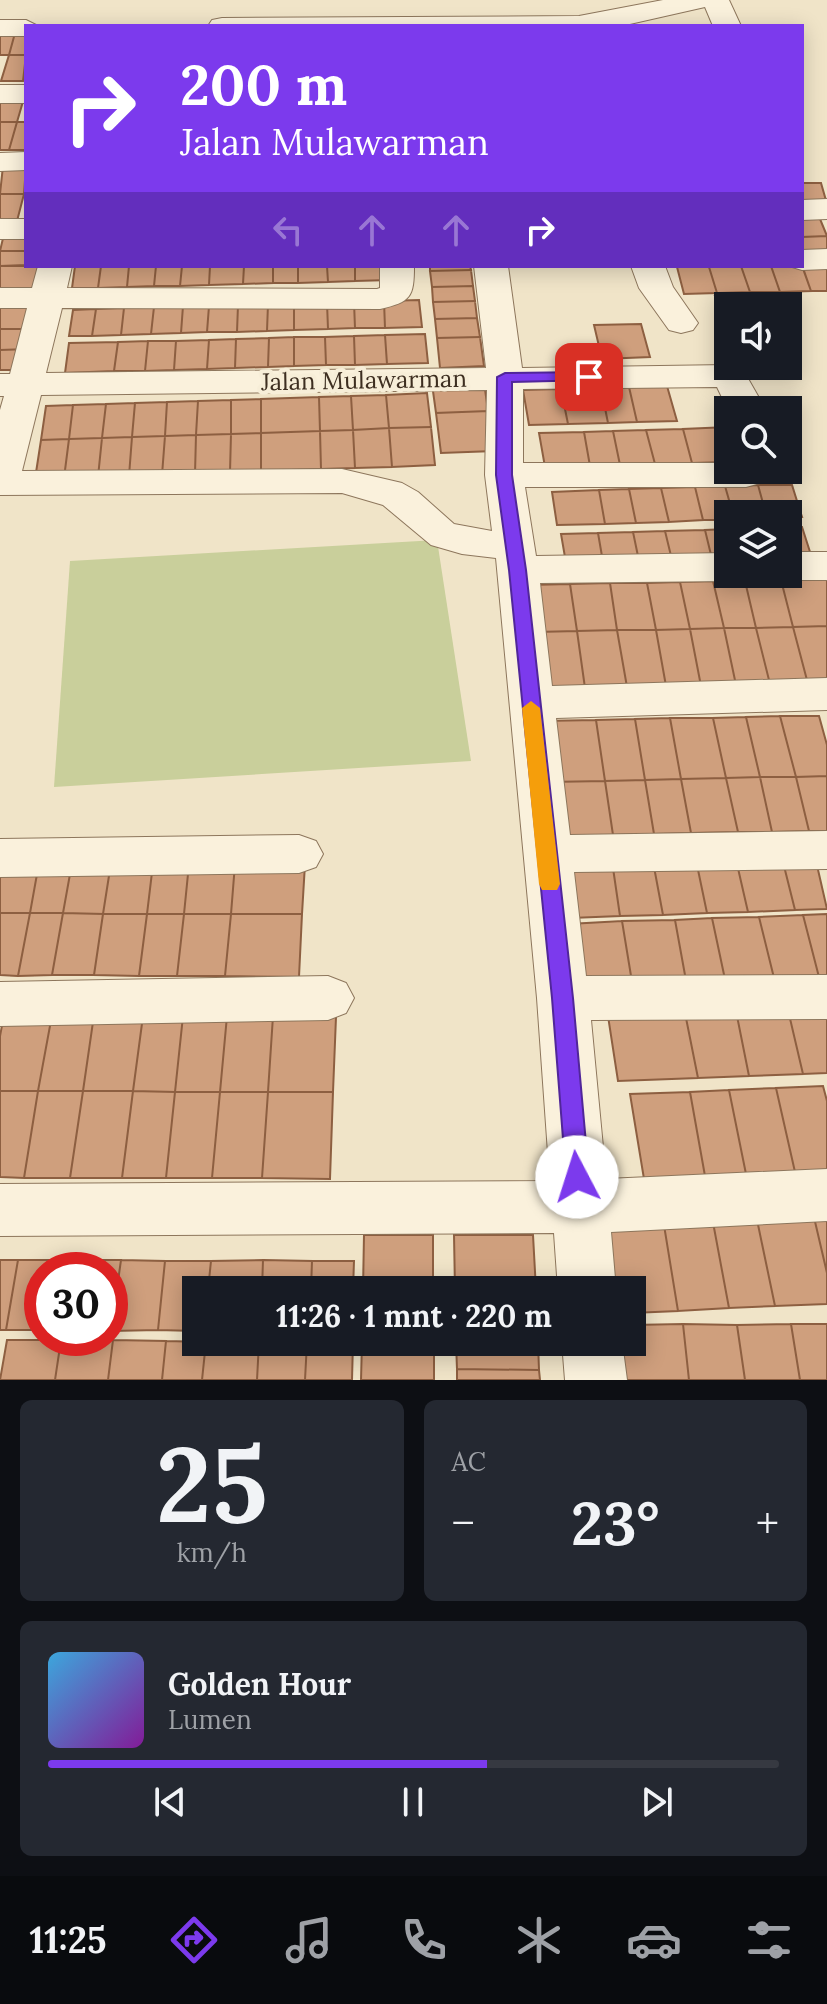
<!DOCTYPE html>
<html lang="id">
<head>
<meta charset="utf-8">
<style>
	body { margin:0; font-family:Lora,serif; background:#242831; color:#f1f3f6; height:100vh; display:flex; flex-direction:column; font-size:30px; white-space:nowrap }
	* { box-sizing:border-box; margin:0 }
	p { font-size:26px; color:#9ea1a6 }
	.icon { flex:none; width:44px; height:44px; fill:none; stroke:currentColor; stroke-width:2; stroke-linecap:round; stroke-linejoin:round }
	.map { position:relative; height:1380px; overflow:hidden }
	.panel { display:flex; flex-direction:column; gap:20px; padding:20px; background:#0d0f14; flex:1 }
	.panel>* { flex:none }
	.hud { position:absolute; left:24px; top:24px; width:780px; height:244px; border-radius:0px; box-shadow:0 4px 20px #0003; background:#7c3aed; color:#fff; overflow:hidden }
	.buttons { position:absolute; left:714px; top:292px; display:grid; gap:16px }
	.buttons a { display:grid; place-items:center; width:88px; height:88px; border-radius:0px; background:#171b24; box-shadow:0 4px 20px #0003; font-size:40px }
	.speed { position:absolute; left:24px; top:1252px; display:flex; gap:16px; font-size:40px; font-weight:700; text-align:center }
	.speed>* { display:grid; place-content:center; width:104px; height:104px; border-radius:50%; background:#171b24; box-shadow:0 4px 20px #0003; line-height:1 }
	.speed .limit { border:12px solid #d22; background:#fff; color:#111 }
	.pin { position:absolute; display:grid; place-items:center; width:68px; height:68px; color:#fff; margin:-34px; border-radius:16px; box-shadow:0 4px 12px #0006 }
	.me { position:absolute; width:88px; margin:-44px; rotate:355deg; stroke-linejoin:round; filter:drop-shadow(0 0 6px #0008) }
	.turn { display:flex; align-items:center; gap:28px; height:168px; padding:0 24px; font-size:36px }
	.turn .icon { width:104px; height:104px; stroke-width:2.5 }
	.turn b { display:block; font-size:56px; line-height:68px }
	.lanes { display:flex; align-items:center; height:76px; padding:0 24px; background:#0003; justify-content:center; gap:40px; direction:ltr }
	.lanes .off { opacity:.35 }
	.big { font-size:60px; font-weight:800; line-height:1.1 }
	.panel .tile { flex:1; display:flex; flex-direction:column; justify-content:center; gap:12px; min-width:0; padding:0 28px; border-radius:12px; background:#242831 }
	.panel .dial { align-items:center; gap:0 }
	.dial b { font-size:104px; line-height:1 }
	.song { display:flex; align-items:center; gap:24px }
	.cover { width:96px; height:96px; border-radius:12px; background:linear-gradient(135deg,hsl(200 70% 55%),hsl(290 70% 35%)) }
	.played { height:8px; border-radius:4px; background:linear-gradient(90deg,#7c3aed 60%,#363941 60%) }
	.keys { display:flex; justify-content:space-around; direction:ltr }
	.heat { display:flex; justify-content:space-between; align-items:center; font-size:44px; direction:ltr }
	.panel .tiles { flex:1; display:grid; gap:20px; grid-template-columns:1fr 1fr }
	.tile:last-child { grid-column:span 2 }
	.trip { position:absolute; left:182px; top:1276px; width:464px; height:80px; border-radius:0px; background:#171b24; box-shadow:0 4px 20px #0003; font-weight:800; line-height:80px; text-align:center }
	.menu { display:flex; height:128px; justify-content:space-around; align-items:center; background:#090b0e; color:#9ea1a6 }
	.menu .icon { width:56px; height:56px }
	.menu .selected { color:#7c3aed }
	.menu b { font-size:36px; color:#f1f3f6 }
	.map>svg:first-child { display:block }
	.green { fill:#c9cf9b }
	.building { fill:#cf9f7d; stroke:#8d5f41; stroke-width:2 }
	.lines { fill:none; stroke-linecap:round; stroke-linejoin:round }
	.minor-casing { stroke:#8d765c; stroke-width:2 }
	.minor { fill:#faf1dc; fill-rule:evenodd }
	.route { fill:#7c3aed; stroke:#51269a; stroke-width:2 }
	.slow { fill:#f59e0b }
	.labels { text-anchor:middle; dominant-baseline:central; stroke-width:8; stroke-linejoin:round; paint-order:stroke }
	.street-label { font-size:24px; fill:#3d2e20; stroke:#f7eed8 }
</style>
</head>
<body>
<div class="map">
<svg width="827" height="1380" viewBox="0 0 827 1380">
	<rect width="100%" height="100%" fill="#f0e4c8"/>
	<!-- green -->
	<path class="green" d="M437,540L471,761L54,787L70,561Z"/>
	<!-- building -->
	<path class="building" d="M15,33H26V55H9Z
		M15,33L9,55H0V34Z
		M9,55H26L23,81H1Z
		M0,98H24L17,122H0Z
		M0,122H17L9,150H0Z
		M17,122H26V150H9Z
		M3,166H26L24,194H0Z
		M802,183H821L827,204L802,205Z
		M0,194H24L17,221H0Z
		M802,214H818L827,236L802,237Z
		M4,234H26V251H0Z
		M827,236V255L802,256V237Z
		M0,251H26V265L0,266Z
		M827,264V291H811L802,265Z
		M0,266H49L44,289H0Z
		M75,266H101L98,288H72Z
		M101,266H129L127,287L98,288Z
		M129,266H156L154,286L127,287Z
		M156,266H182L180,286H154Z
		M182,266H210L209,285L180,286Z
		M210,266H244L243,284L209,285Z
		M244,266H273V283L243,284Z
		M273,266H298V283H273Z
		M298,266H327L328,282L298,283Z
		M327,266H355V281L328,282Z
		M355,266H389L390,280L355,281Z
		M430,266H470L471,270L430,271Z
		M741,266L750,292L717,293L709,267Z
		M741,266H771L780,292H750Z
		M771,266H802L811,291L780,292Z
		M677,267H709L717,293L684,294Z
		M471,270L473,286L432,287L430,271Z
		M473,286L475,301L433,302L432,287Z
		M774,294L778,306H756L752,295Z
		M752,295L756,306H728V314H721L715,296Z
		M419,300L422,327L385,328L384,301Z
		M384,301L385,328H355L354,302Z
		M475,301L477,318L435,319L433,302Z
		M0,302H41L34,329H0Z
		M354,302L355,328L328,329L327,303Z
		M327,303L328,329L294,330V304Z
		M268,304L267,331L237,332L238,305Z
		M268,304H294V330L267,331Z
		M238,305L237,332H207L209,306Z
		M183,306L181,333L151,334L154,307Z
		M183,306H209L207,332L181,333Z
		M154,307L151,334L121,335L124,308Z
		M124,308L121,335L92,336L96,309Z
		M96,309L92,336H69L73,310Z
		M477,318L480,337L437,338L435,319Z
		M641,324L650,357L602,359L594,325Z
		M0,329H34L29,349L0,350Z
		M425,334L428,363L387,364L385,335Z
		M385,335L387,364L355,365L354,336Z
		M354,336L355,365H326L325,337Z
		M294,337V366L268,367L269,338Z
		M294,337H325L326,365L294,366Z
		M480,337L484,366L440,368L437,338Z
		M269,338L268,367L235,368L236,339Z
		M236,339L235,368L207,369L209,340Z
		M209,340L207,369L174,370L176,341Z
		M148,341L145,371H114L118,342Z
		M148,341H176L174,370L145,371Z
		M118,342L114,371L65,373L69,343Z
		M29,349L24,370H0V350Z
		M484,382L488,411L436,413L432,384Z
		M667,386L677,421L637,422L629,387Z
		M629,387L637,422L608,423L601,388Z
		M601,388L608,423L568,424L561,389Z
		M561,389L568,424L529,425L523,390Z
		M427,393L431,427L389,428L386,395Z
		M386,395L389,428L353,430L351,396Z
		M351,396L353,430L320,431L319,397Z
		M319,397L320,431L261,433V399Z
		M261,399V433L231,434V400Z
		M231,400V434L196,435L198,401Z
		M198,401L196,435L165,436L167,402Z
		M167,402L165,436L132,437L135,403Z
		M135,403L132,437L102,438L106,404Z
		M106,404L102,438L69,439L73,405Z
		M73,405L69,439L41,440L46,406Z
		M488,411L494,451L441,453L436,413Z
		M431,427L435,465L392,467L389,428Z
		M728,427V462L692,463L683,429Z
		M389,428L392,467L355,468L353,430Z
		M683,429L692,463L655,464L646,430Z
		M353,430L355,468L321,469L320,431Z
		M646,430L655,464L620,465L613,431Z
		M320,431L321,469L261,471V433Z
		M613,431L620,465L590,466L584,432Z
		M584,432L590,466L545,467L539,433Z
		M261,433V471L230,472L231,434Z
		M231,434L230,472L195,474L196,435Z
		M196,435L195,474L162,475L165,436Z
		M165,436L162,475L129,476L132,437Z
		M132,437L129,476L98,477L102,438Z
		M102,438L98,477L64,478L69,439Z
		M69,439L64,478L35,479L41,440Z
		M758,485L766,514H733L725,486Z
		M758,485H792L802,517L766,514Z
		M725,486L733,514H728V520H703L695,487Z
		M695,487L703,520L669,522L661,488Z
		M661,488L669,522L636,523L629,489Z
		M629,489L636,523L605,524L599,490Z
		M599,490L605,524L557,525L552,492Z
		M788,527H802L811,555L788,556Z
		M728,529V558L712,559L705,530Z
		M705,530L712,559L672,560L665,531Z
		M665,531L672,560L639,561L633,532Z
		M633,532L639,561L603,562L598,533Z
		M598,533L603,562L566,563L561,534Z
		M827,579V626L793,627L781,580Z
		M781,580L793,627L756,628L745,581Z
		M713,581L724,628L690,629L680,582Z
		M713,581H745L756,628H724Z
		M680,582L690,629L656,630L647,583Z
		M610,583L617,630L577,631L570,584Z
		M610,583H647L656,630H617Z
		M570,584L577,631L536,632L530,585Z
		M827,626V683L808,684L793,627Z
		M793,627L808,684H770L756,628Z
		M724,628L736,685L701,686L690,629Z
		M724,628H756L770,684L736,685Z
		M690,629L701,686H666L656,630Z
		M617,630L627,687L585,688L577,631Z
		M617,630H656L666,686L627,687Z
		M577,631L585,688L543,689L536,632Z
		M780,716L796,777H760L746,717Z
		M780,716H819L827,745V776L796,777Z
		M746,717L760,777L726,778L713,718Z
		M670,718L681,779L645,780L635,719Z
		M670,718H713L726,778L681,779Z
		M635,719L645,780L605,781L596,720Z
		M596,720L605,781L548,782L541,721Z
		M827,776V831H809L796,777Z
		M760,777L772,832H738L726,778Z
		M760,777H796L809,831L772,832Z
		M726,778L738,832L691,833L681,779Z
		M681,779L691,833L654,834L645,780Z
		M645,780L654,834L613,835L605,781Z
		M605,781L613,835L554,836L548,782Z
		M816,861L827,909L795,910L783,862Z
		M783,862L795,910L748,912L737,864Z
		M0,863H39L30,913H0Z
		M39,863H72L63,913H30Z
		M72,863H111L103,914L63,913Z
		M111,863L153,864L147,914H103Z
		M153,864H189L184,914H147Z
		M189,864H235L231,914H184Z
		M235,864H305L302,914H231Z
		M737,864L748,912L707,913L697,865Z
		M697,865L707,913L663,915L654,867Z
		M654,867L663,915L620,916L613,868Z
		M613,868L620,916L571,918L564,870Z
		M0,913H30L18,976L0,975Z
		M30,913H63L52,975L18,976Z
		M63,913L103,914L94,975H52Z
		M103,914H147L139,976L94,975Z
		M147,914H184L177,976H139Z
		M184,914H231L225,976H177Z
		M231,914H302L299,977L225,976Z
		M827,914V981H820L803,915Z
		M803,915L820,981L775,982L759,917Z
		M759,917L775,982L726,984L712,918Z
		M712,918L726,984L687,986L675,920Z
		M675,920L687,986L633,988L622,921Z
		M622,921L633,988L578,989L569,924Z
		M827,1008V1073L803,1074L788,1010Z
		M788,1010L803,1074L749,1076L736,1011Z
		M736,1011L749,1076L698,1078L685,1013Z
		M685,1013L698,1078L618,1081L608,1016Z
		M4,1015H52L38,1091H0V1036Z
		M52,1015H94L83,1091H38Z
		M94,1015L143,1016L133,1091H83Z
		M143,1016H183L175,1092L133,1091Z
		M183,1016H227L220,1092H175Z
		M227,1016H273L268,1092H220Z
		M273,1016L336,1017L333,1092H268Z
		M823,1086L827,1101V1171L795,1172L776,1088Z
		M776,1088L795,1172L746,1174L729,1090Z
		M729,1090L746,1174L705,1176L690,1092Z
		M0,1091H38L24,1178L0,1177Z
		M38,1091H83L70,1178H24Z
		M83,1091H133L122,1178H70Z
		M133,1091L175,1092L166,1178H122Z
		M175,1092H220L212,1178H166Z
		M220,1092H268L262,1178H212Z
		M268,1092H333L330,1179L262,1178Z
		M690,1092L705,1176L644,1179L630,1094Z
		M827,1212V1273L813,1213Z
		M813,1213L827,1273V1304L775,1306L756,1215Z
		M756,1215L775,1306L729,1308L712,1217Z
		M712,1217L729,1308L678,1311L663,1219Z
		M663,1219L678,1311L632,1313V1290H610L601,1221Z
		M364,1235H433V1290H363Z
		M454,1235H533L536,1290H455Z
		M0,1260H18L6,1330H0Z
		M18,1260H68L67,1270H42V1330H6Z
		M68,1260H121L111,1331L110,1270H67Z
		M121,1260L165,1261L158,1330L111,1331Z
		M263,1260L262,1290H208L211,1261Z
		M263,1260L312,1261L311,1290H262Z
		M165,1261H211L208,1290H196V1331L158,1330Z
		M312,1261H354L353,1290H311Z
		M683,1324L689,1380H606L603,1342H632V1325Z
		M683,1324L737,1325L745,1380H689Z
		M791,1324L800,1380H745L737,1325Z
		M791,1324H827V1380H800Z
		M7,1340H61L55,1380H0Z
		M61,1340H113L108,1380H55Z
		M113,1340L166,1341L162,1380H108Z
		M166,1341L206,1342L202,1380H162Z
		M206,1342H259L257,1380H202Z
		M259,1342H307L305,1380H257Z
		M307,1342H353L352,1380H305Z
		M362,1342H434V1380H361Z
		M456,1342H538L539,1370L457,1369Z
		M457,1369L539,1370L540,1380H457Z"/>
	<g class="lines">
		<!-- minor casing -->
		<g class="minor-casing">
			<path id="minor" d="M663,0H729L741,26H713L705,7L621,26H208L212,20L222,18L579,16Z
				M0,20H26L38,26H26V36H0Z
				M0,85H26V103H0Z
				M26,152V170L0,171V153Z
				M827,199V219L802,220V200Z
				M0,219H26V239H0Z
				M827,249V269L802,270L789,266H802V250Z
				M38,266H72L67,288L377,289L380,288V266H414C414,297 411,302 380,309L62,308L46,373L486,368L474,266H508L522,368L728,365L742,368L766,410H728L717,387L523,389V463H728V470H780L775,479L746,487H525L536,556L728,553V574H744L728,581L540,583L552,686L827,678V710L556,718L570,835L827,831V869L574,872L586,976L827,975V1019L591,1020L606,1179L827,1169V1221L611,1232L616,1290H558L554,1233L0,1236V1184L550,1181L537,998L496,558L462,554L431,545L383,505L342,493L0,495V410L4,396H0V374H10L27,308H0V288H32ZM487,390L485,475L492,531L454,524L418,492L402,483L342,469L22,471L41,395Z
				M631,266H665L673,287L698,323L693,330L681,333L669,330L639,288Z
				M788,552H827V580H788L774,576L788,574Z
				M299,835L316,841L323,854L316,867L299,873L0,877V839Z
				M328,976L346,983L354,998L346,1013L328,1020L0,1026V982Z
				M562,1342H622L627,1380H565Z"/>
		</g>
		<!-- minor -->
		<use href="#minor" class="minor"/>
	</g>
	<!-- route -->
	<path class="route" d="M589,372L596,377L594,380L512,382V475L526,570L573,998L589,1177L586,1185L577,1188L569,1185L566,1177L552,998L509,570L496,475L497,377L505,373Z"/>
	<!-- slow -->
	<path class="slow" d="M531,701L540,708L560,884L557,890H542L539,884L522,708Z"/>
	<g class="labels">
		<!-- street labels -->
		<g class="street-label">
			<text transform="translate(364 380) rotate(-1)">Jalan Mulawarman</text>
		</g>
	</g>
</svg>
<div class="buttons">
<a><svg class="icon" aria-label="sound" viewBox="0 0 24 24"><path d="M4 9h4l5-4v14l-5-4H4zM17 9q2 3 0 6"/></svg></a>
<a><svg class="icon" aria-label="search" viewBox="0 0 24 24"><circle cx="10" cy="10" r="6"/><path d="M15 15l6 6"/></svg></a>
<a><svg class="icon" aria-label="layers" viewBox="0 0 24 24"><path d="M12 4l9 5-9 5-9-5zM3 14l9 5 9-5"/></svg></a>
</div>
<div class="speed"><div class="limit">30</div></div>
<div class="pin" style="left:589px;top:377px;background:#d93025"><svg class="icon" aria-label="arrive" viewBox="0 0 24 24"><path d="M6 21V4h12l-3 4 3 4H6"/></svg></div>
<svg class="me" style="left:577px;top:1177px" viewBox="-20 -20 40 40"><circle r="19" fill="#fff"/><path d="M0-13L10 11 0 6-10 11z" fill="#7c3aed"/></svg>
<div class="trip">11:26 · 1 mnt · 220 m</div>
<div class="hud">
<div class="turn"><svg class="icon" aria-label="right" viewBox="0 0 24 24"><path d="M7 20v-9h11M14 6l5 5-5 5"/></svg><div><b>200 m</b>Jalan Mulawarman</div></div>
<div class="lanes"><svg class="icon off" aria-label="left" viewBox="0 0 24 24"><path d="M17 20v-9H6M10 6l-5 5 5 5"/></svg><svg class="icon off" aria-label="ahead" viewBox="0 0 24 24"><path d="M12 20V5M6 11l6-6 6 6"/></svg><svg class="icon off" aria-label="ahead" viewBox="0 0 24 24"><path d="M12 20V5M6 11l6-6 6 6"/></svg><svg class="icon" aria-label="right" viewBox="0 0 24 24"><path d="M7 20v-9h11M14 6l5 5-5 5"/></svg></div>
</div>
</div>
<section class="panel">
<div class="tiles">
<div class="tile dial"><b>25</b><p>km/h</p></div>
<div class="tile"><p>AC</p>
<div class="heat"><a>−</a><b class="big">23°</b><a>+</a></div>
</div>
<div class="tile">
<div class="song"><i class="cover"></i><div><b>Golden Hour</b><p>Lumen</p></div></div>
<div class="played"></div>
<div class="keys"><svg class="icon" aria-label="previous" viewBox="0 0 24 24"><path d="M18 5L8 12l10 7zM5 5v14"/></svg><svg class="icon" aria-label="pause" viewBox="0 0 24 24"><path d="M8 5v14M16 5v14"/></svg><svg class="icon" aria-label="next" viewBox="0 0 24 24"><path d="M6 5l10 7-10 7zM19 5v14"/></svg></div>
</div>
</div>
</section>
<nav class="menu">
<b>11:25</b>
<svg class="icon selected" aria-label="directions" viewBox="0 0 24 24"><path d="M12 3l9 9-9 9-9-9zM9 14v-3h6M13 9l2 2-2 2"/></svg>
<svg class="icon" aria-label="music" viewBox="0 0 24 24"><path d="M9 18V5l10-2v13"/><circle cx="6" cy="18" r="3"/><circle cx="16" cy="16" r="3"/></svg>
<svg class="icon" aria-label="phone" viewBox="0 0 24 24"><path d="M5 4h4l2 5-3 2q2 4 5 5l2-3 5 2v4C11 20 4 13 5 4z"/></svg>
<svg class="icon" aria-label="climate" viewBox="0 0 24 24"><path d="M12 3v18M4 7l16 10M4 17L20 7"/></svg>
<svg class="icon" aria-label="car" viewBox="0 0 24 24"><path d="M5 17H2v-5l4-1 3-4h7l3 4 3 1v5h-3M9 17h6M6 11h13"/><circle cx="7" cy="17" r="2"/><circle cx="17" cy="17" r="2"/></svg>
<svg class="icon" aria-label="filters" viewBox="0 0 24 24"><path d="M4 7h16M4 17h16"/><circle cx="9" cy="7" r="2"/><circle cx="15" cy="17" r="2"/></svg>
</nav>
</body>
</html>
